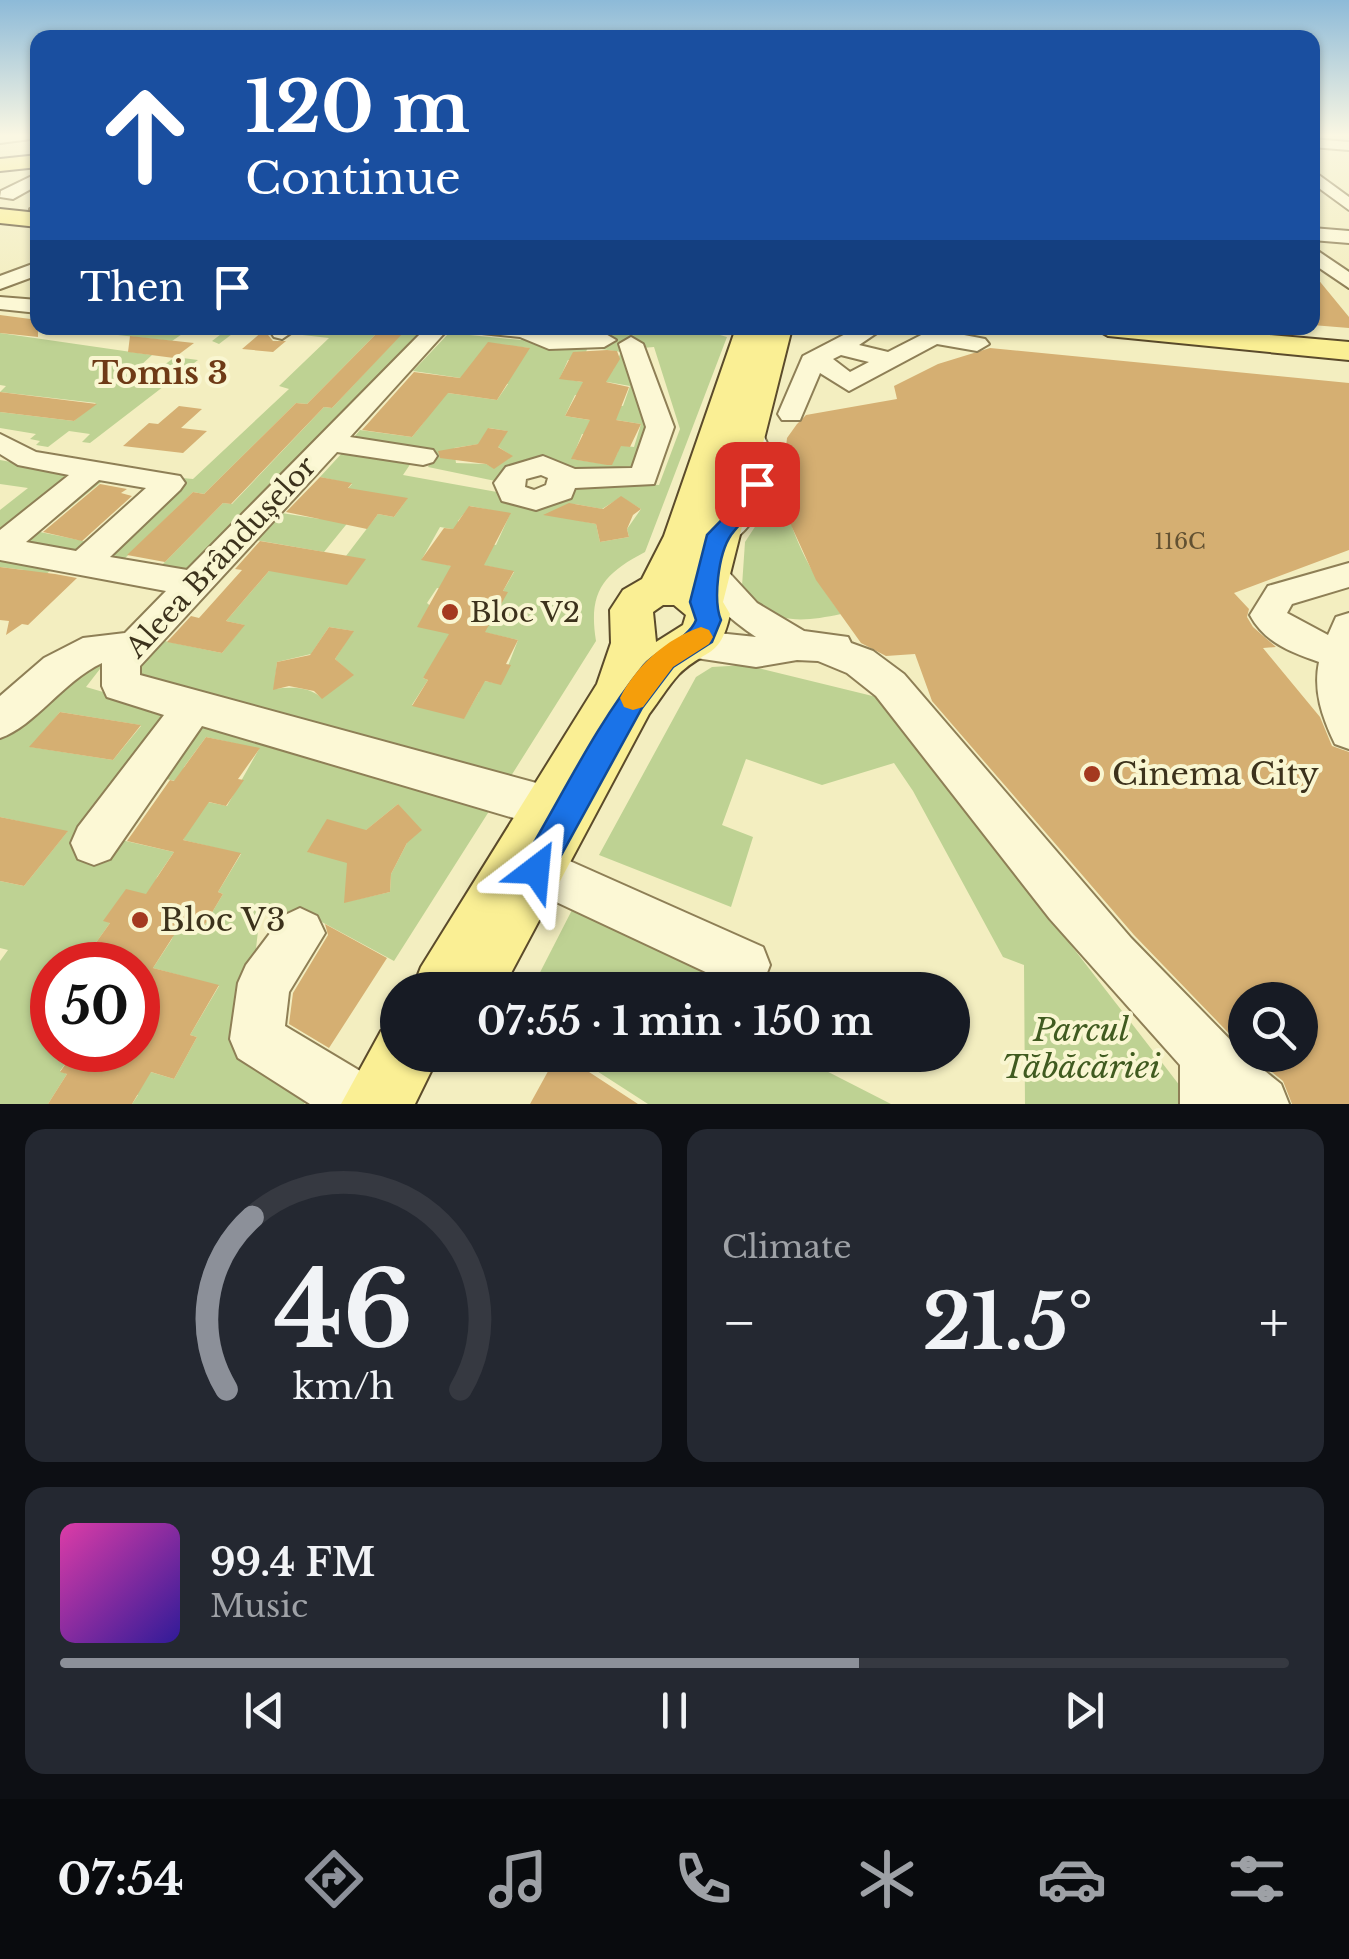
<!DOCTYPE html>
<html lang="en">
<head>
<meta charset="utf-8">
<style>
	body { margin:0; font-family:"Libre Baskerville",serif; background:#242831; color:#f1f3f6; height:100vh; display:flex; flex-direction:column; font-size:38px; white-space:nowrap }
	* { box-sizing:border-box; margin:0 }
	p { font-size:32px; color:#9ea1a6 }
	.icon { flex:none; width:55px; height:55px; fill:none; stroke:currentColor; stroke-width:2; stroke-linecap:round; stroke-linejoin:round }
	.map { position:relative; height:1104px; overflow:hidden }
	.sheet { display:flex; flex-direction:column; gap:25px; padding:25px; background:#0d0f14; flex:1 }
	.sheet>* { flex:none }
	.hud { position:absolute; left:30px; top:30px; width:1290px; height:305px; border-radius:20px; box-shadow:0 2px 8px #0004; background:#1a4fa0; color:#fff; overflow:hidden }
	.controls { position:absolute; left:1228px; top:982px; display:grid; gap:20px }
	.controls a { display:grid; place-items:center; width:90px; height:90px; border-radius:50%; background:#171b24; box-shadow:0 2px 8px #0004; font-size:50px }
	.speed { position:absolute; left:30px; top:942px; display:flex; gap:20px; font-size:50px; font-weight:700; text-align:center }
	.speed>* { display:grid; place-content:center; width:130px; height:130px; border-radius:50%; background:#171b24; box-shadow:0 2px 8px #0004; line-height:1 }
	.speed .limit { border:15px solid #d22; background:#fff; color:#111 }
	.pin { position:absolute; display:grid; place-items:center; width:85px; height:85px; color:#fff; margin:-42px; border-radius:20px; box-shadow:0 5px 15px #0006 }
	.me { position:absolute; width:110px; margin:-55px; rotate:29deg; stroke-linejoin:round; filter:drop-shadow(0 0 8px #0008) }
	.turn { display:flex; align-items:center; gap:35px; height:210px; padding:0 50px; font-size:45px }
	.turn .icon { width:130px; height:130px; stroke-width:2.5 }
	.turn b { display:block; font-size:70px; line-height:85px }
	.then { display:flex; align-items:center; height:95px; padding:0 50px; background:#0003; gap:20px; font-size:38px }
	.big { font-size:75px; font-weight:700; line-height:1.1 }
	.sheet .tile { flex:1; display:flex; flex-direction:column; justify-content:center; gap:15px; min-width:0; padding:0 35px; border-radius:20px; background:#242831 }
	.sheet .dial { align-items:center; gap:0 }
	.dial svg { height:260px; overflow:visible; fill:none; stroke:#363941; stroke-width:7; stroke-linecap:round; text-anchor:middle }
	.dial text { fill:#f1f3f6; stroke:none }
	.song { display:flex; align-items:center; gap:30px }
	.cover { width:120px; height:120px; border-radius:15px; background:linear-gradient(135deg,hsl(320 70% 55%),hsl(250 70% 35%)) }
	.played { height:10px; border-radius:5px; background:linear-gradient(90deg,#8c9099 65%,#363941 65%) }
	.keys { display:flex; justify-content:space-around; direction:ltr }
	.heat { display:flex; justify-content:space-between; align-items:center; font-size:55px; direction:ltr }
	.sheet .tiles { flex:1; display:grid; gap:25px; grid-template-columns:1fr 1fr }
	.tile:last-child { grid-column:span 2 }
	.trip { position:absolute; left:380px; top:972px; width:590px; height:100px; border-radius:50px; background:#171b24; box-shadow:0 2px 8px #0004; font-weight:700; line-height:100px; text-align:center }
	.menu { display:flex; height:160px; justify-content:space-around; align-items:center; background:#090b0e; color:#9ea1a6 }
	.menu .icon { width:70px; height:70px }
	.menu .active { color:#8c9099 }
	.menu b { font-size:45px; color:#f1f3f6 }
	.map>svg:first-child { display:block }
	.green { fill:#bed293; fill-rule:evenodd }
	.building { fill:#d5af72 }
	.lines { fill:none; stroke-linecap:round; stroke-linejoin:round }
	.minor-casing { stroke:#8e7f56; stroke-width:4 }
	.major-casing { stroke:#5b4b2b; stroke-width:4 }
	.minor { fill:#fcf8d5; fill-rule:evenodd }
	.major { fill:#faef94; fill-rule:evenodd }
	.route { fill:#1a73e8; stroke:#114b97; stroke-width:2.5 }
	.slow { fill:#f59e0b }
	.poi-dot { fill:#a4391f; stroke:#f9f6d1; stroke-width:4 }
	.labels { text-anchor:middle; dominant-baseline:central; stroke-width:8; stroke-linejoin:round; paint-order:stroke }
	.number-label { font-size:22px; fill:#625132 }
	.street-label { font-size:28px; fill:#3c321c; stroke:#f9f6d1 }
	.poi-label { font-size:28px; fill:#3c321c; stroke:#f9f6d1; text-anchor:start }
	.far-district-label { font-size:32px; font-weight:bold; fill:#6e3a16; stroke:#f9f6d1 }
	.near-poi-label { font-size:32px; fill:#3c321c; stroke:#f9f6d1; text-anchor:start }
	.near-park-label { font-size:32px; font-style:italic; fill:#405b20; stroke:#f9f6d1 }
</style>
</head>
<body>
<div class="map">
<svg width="1349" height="1104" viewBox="0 0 1349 1104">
	<rect width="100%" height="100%" fill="#f3eec0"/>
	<!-- green -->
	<path class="green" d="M76,328H191L172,341L73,330Z
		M229,328H430L194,578L156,571L223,503L232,504L324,407L332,408L404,331L381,329L307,404L296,403L204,494L193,492L117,566L94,562L182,478L193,479L289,389L279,386L329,338L240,328L219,344L212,341Z
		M530,328L571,336L586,328H720V335L727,337L645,552C603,574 588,592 596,641L511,776L137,676L135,659L155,639L222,653L244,625L226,621L269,571L346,556L378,514L394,517L407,499L354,515L324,552L249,539L275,512L320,519L352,484L320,477L343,452L411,463L403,475L508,494L568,486L542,463L505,483L428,467L435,455L351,441L360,430L412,437L424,422L434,391L497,400L508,384L494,381L529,348L488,343L474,380L413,371L449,333L521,340ZM588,347L621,352L613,370L599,368L596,380L630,386L623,406L607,404L604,418L641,424L634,447L617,445L618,452L611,465L572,459L582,434L598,437L602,422L565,416L575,395L590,397L593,384L560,378L568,360L582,362ZM654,347L680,429L659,485L634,483L654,430L629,349ZM489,428L507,431L497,446L512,456L494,468L486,464L456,463L454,448L479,444ZM621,497L641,509L627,529L629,537L600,542L596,524L567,518L575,504L602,509ZM470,506L510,514L496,545L477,541L469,562L514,572L503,591L470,629L518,640L501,684L479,680V692L464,718L412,705L428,680L423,678L465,637L427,603L437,588L457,591L465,569L422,559L440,527L458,530V521ZM329,627L353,631L335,659L353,675L322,698C308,686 291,687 274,689L277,662L311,654Z
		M0,333L152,355L140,366L160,368L175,357L198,360L90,443L82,442L90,434L69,431L48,447L36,445L40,441L30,439L36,434L0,428V412L74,421L96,403L0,392L6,386L0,385Z
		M0,460L105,479L40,532L84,541L138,497L148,499L52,569L0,615V594L24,570L0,567V510L28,488L0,484Z
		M782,466C781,521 809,571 841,614C798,623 770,625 742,586L745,542L766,510L773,511L776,502L770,500Z
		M110,656L86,687L493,805L394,961L320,921L260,913L245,1047L311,1094L304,1104H132L138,1095L130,1092L144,1070L174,1079L197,1037L190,1035L219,986L153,968L172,939L177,919L204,926L223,894L218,892L241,854L183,840L203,801L227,806L259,749L206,737L184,767L180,782L157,777L117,839L174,852L157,877L152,895L110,923L80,965H52V1050H75L60,1071L67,1074L48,1104H0V961L8,950L0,948V881L24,886L67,832L0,817V737L62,676ZM60,712L140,725L141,726L113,760L31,747ZM398,804L407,843L391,874L390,892L345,902L348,862L308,852L365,831Z
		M746,665L893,701L1074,949L1194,1104H1025L1024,965L1003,957L913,791L894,763L822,785L746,759L722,825L753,837L731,907L599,855L696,677L712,667Z
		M573,908L739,986L738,990H531Z
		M572,1055H795L891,1104H648Z"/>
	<!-- building -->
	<path class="building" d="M1312,272L1349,317V328L1312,325Z
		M0,315L38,320V337L0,333Z
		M381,329L405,331L332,408L324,407L231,504L223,503L165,562L127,555L193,492L204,494L296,403L307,404Z
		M264,330L273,341H286L273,352L242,349Z
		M130,336L194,343L174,358L128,352Z
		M488,342L530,348L497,400L448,393L412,437L362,430L414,372L460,378Z
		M990,348L1349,383V550L1234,593L1249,609L1247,617L1253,627L1276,647L1263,648L1320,717L1332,746L1349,752V1104H1292L1283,1081L1251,1055H1300V1000H1245V1050L1134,935L932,701L915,654L886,656L861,643L816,580L791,525L782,481L787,438L797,424L806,415L897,399L894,386L938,364Z
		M607,350L617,351L620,359L606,382L629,387L616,420L641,424L630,447L621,446L612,465H607L571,459L590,420L565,416L583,382L559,379L573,352Z
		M0,392L97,404L74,421L0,412Z
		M179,406L202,409L181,428L207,431L183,453L123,446L149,423L158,424Z
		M488,428L508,431L498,447L513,456L494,469L486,464L440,458L438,451L478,444Z
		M320,477L352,483L348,488L408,498L394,517L378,514L367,529L286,512Z
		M100,484L127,489L121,493L132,496L82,541L43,532Z
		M621,496L641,509L633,515L627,529L629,537L600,542L596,524L543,515L569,503L603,509Z
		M469,506L511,513L484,565L514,571L503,591L508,592L485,632L518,640L506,664L511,665L501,685L485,681L464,719L412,706L428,680L423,678L449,634L417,627L451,566L421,560L444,528L453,529Z
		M260,541L366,559L347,585L269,571L226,621L245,625L222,653L167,642L191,616L199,618L242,570L235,569Z
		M0,567L55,574L77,578L28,625L22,624L6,635L9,621L0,620Z
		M329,627L354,631L335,659L354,675L322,699L314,691L289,686L273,690L277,662L310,655Z
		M60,712L141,725L113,760L29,747Z
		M206,737L260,748L238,779L244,780L226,806L209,802L183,840L241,853L218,892L223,894L204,926L183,921L153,968L219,985L190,1035L197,1037L174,1079L151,1072L132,1104H48L67,1074L60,1072L75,1050H138V965H80L110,923L103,921L126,889L146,894L174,852L127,841L170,780L174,781Z
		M398,804L422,830L407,843L391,874L390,892L344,903L347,863L307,852L327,819L366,830Z
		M0,817L68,831L24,886L0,881Z
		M325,924L387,958L329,1048L289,1024L293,993L328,935Z
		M557,1055H563L638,1104H530Z"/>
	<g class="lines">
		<!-- minor casing -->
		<g class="minor-casing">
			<path id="minor" d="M38,134V138L0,143V135Z
				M1312,139L1349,142V150L1312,147Z
				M1312,170L1349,197V210L1312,183Z
				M38,173V185L13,199L0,197L1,191Z
				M38,207V218L30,217V209Z
				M1312,228L1349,231V243L1312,240Z
				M1312,247L1349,272V288L1312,263Z
				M38,262V275L0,289V276Z
				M0,297L38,300V313L0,309Z
				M274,328H298L282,339L274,337L271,332Z
				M426,328H449L350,437L433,450L437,456L433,462L423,465L337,452L140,666V675L551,787L566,793L573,808L566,823L551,829L202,726L110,859L94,865L78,859L71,843L78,827L164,715L107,697L102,686V663C62,682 35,726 0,738V696L44,658L83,638L125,633L166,591L0,560V530L69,475L18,465L0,454V434L36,452L180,476L185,483L180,490L110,557L187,570ZM99,480L146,488L76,551L26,542Z
				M479,328H539L552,335L604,333L616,340L604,347L549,349L520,337L482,333Z
				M857,328H884L859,345L888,352L933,329L985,339L989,344L977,351L937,344L849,391L820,373L800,420H782L778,414L803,356ZM841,355L869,362L850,372L833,359Z
				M631,337L643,344L674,427L654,484L575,488L571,498L536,510L502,501L494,483L506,467L543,456L575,469L632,468L646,427L619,344ZM541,475L548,478L546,485L534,490L525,487L526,479Z
				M749,424L759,426L777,464C768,493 747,554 707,543L702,535L736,499L749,464L735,432Z
				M710,562L722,565L757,603L804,631L848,637L851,643L873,651L904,674L1131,938L1245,1055L1281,1084L1289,1104H1180V1065L1050,919L876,696L847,673L818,661L797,660L756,667L676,655L671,645L676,635L689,630L756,637C732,621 708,600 693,574L698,565Z
				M1349,563V587L1292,604L1287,613L1328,635L1336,617L1349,613V749L1335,744C1322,717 1313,691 1319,662C1291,652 1265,643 1250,615L1268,586Z
				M536,846L763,947L770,965L763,983L744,990L520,885L513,869L520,853Z
				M300,908L317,916L325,933L289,992L285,1026L382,1084L390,1104H310L238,1058L230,1039L238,983L246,965L283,916Z"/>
		</g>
		<!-- major casing -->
		<g class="major-casing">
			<path id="major" d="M38,155V167L0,171V159Z
				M0,209L38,213V227L0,223Z
				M736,328H764L762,336L764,328H792L723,602L730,614C720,660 707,647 679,674C668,686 659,701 649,714L502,990H412L421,967L597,684L611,643L610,610L623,590L642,579L664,536ZM674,605L686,615L683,625L656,642L653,612L663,605Z
				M1094,328H1192L1349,342V360L1108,336Z
				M398,1025V1055H439L415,1104H341L381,1031Z"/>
		</g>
		<!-- minor -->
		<use href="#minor" class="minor"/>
		<!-- major -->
		<use href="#major" class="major"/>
	</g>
	<!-- sky -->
	<linearGradient id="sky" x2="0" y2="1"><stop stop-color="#8dbad8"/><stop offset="0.47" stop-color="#faf7e3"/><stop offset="1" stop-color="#faf7e3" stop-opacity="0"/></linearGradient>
	<rect width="1349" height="288" fill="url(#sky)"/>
	<!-- route -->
	<path class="route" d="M757,477L767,484C758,510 746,515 731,535C718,554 713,601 721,620L712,642L673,667L642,708L547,881L536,886L525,881L520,870L525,858C563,794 597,723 644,665C658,649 689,639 696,620L690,602L707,535L741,500L750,479Z"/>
	<!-- slow -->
	<path class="slow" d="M701,627L709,630L713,637L709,644L673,667L643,707L633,710L624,707L620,698C635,667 667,638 701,627Z"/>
	<!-- markers -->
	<g class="poi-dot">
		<circle cx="450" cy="612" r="10"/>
		<circle cx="1092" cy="774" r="10"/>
		<circle cx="140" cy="920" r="10"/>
	</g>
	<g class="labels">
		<!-- number labels -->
		<g class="number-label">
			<text x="1180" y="541">116C</text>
		</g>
		<!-- street labels -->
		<g class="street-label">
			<text transform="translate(221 557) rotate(-47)">Aleea Brândușelor</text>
		</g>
		<!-- poi labels -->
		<g class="poi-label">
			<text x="470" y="612">Bloc V2</text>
		</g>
		<!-- far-district labels -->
		<g class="far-district-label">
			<text x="160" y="373">Tomis 3</text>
		</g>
		<!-- near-poi labels -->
		<g class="near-poi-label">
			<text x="1112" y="774">Cinema City</text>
			<text x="160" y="920">Bloc V3</text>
		</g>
		<!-- near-park labels -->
		<g class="near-park-label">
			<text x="1081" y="1030">Parcul<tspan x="1081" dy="37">Tăbăcăriei</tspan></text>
		</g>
	</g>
</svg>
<div class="controls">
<a><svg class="icon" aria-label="search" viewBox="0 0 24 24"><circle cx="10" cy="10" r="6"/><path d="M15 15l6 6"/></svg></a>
</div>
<div class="speed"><div class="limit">50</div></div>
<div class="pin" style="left:757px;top:484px;background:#d93025"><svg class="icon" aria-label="arrive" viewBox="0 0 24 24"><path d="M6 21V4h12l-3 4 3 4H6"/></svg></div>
<svg class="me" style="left:536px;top:870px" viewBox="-20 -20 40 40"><path d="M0-17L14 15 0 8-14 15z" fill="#1a73e8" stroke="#fff" stroke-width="4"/></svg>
<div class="trip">07:55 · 1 min · 150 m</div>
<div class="hud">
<div class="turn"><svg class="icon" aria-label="ahead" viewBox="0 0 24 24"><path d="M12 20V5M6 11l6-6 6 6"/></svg><div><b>120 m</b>Continue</div></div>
<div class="then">Then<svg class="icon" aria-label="arrive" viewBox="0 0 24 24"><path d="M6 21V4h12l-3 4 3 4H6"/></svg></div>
</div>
</div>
<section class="sheet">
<div class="tiles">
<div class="tile dial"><svg viewBox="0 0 100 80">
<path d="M14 69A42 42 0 1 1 86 69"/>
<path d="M14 69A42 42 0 0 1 22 16" stroke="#8c9099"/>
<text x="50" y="56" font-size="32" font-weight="700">46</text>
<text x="50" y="72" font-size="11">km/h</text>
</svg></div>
<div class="tile"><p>Climate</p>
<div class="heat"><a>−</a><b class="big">21.5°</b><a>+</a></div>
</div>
<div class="tile">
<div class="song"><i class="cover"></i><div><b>99.4 FM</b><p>Music</p></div></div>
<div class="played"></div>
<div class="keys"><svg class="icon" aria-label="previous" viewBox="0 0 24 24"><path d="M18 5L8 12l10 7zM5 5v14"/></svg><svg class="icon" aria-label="pause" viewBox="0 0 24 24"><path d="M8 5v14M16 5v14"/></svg><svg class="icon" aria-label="next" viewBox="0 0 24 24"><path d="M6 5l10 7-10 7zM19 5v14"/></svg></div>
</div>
</div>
</section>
<nav class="menu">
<b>07:54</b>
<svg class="icon active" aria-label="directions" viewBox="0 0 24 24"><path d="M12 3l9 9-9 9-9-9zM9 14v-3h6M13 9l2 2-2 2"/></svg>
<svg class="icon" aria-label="music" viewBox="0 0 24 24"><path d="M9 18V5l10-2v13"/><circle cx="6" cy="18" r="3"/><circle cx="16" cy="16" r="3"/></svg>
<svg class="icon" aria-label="phone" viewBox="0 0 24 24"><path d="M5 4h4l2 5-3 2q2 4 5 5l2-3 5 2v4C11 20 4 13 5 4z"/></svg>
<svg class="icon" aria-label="climate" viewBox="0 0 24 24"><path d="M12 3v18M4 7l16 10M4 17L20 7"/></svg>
<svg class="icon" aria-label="car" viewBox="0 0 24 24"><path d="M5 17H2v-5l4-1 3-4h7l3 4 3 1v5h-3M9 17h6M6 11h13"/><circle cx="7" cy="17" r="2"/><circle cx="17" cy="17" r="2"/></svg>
<svg class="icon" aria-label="filters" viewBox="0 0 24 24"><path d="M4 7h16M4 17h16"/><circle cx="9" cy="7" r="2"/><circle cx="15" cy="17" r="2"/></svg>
</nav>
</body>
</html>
